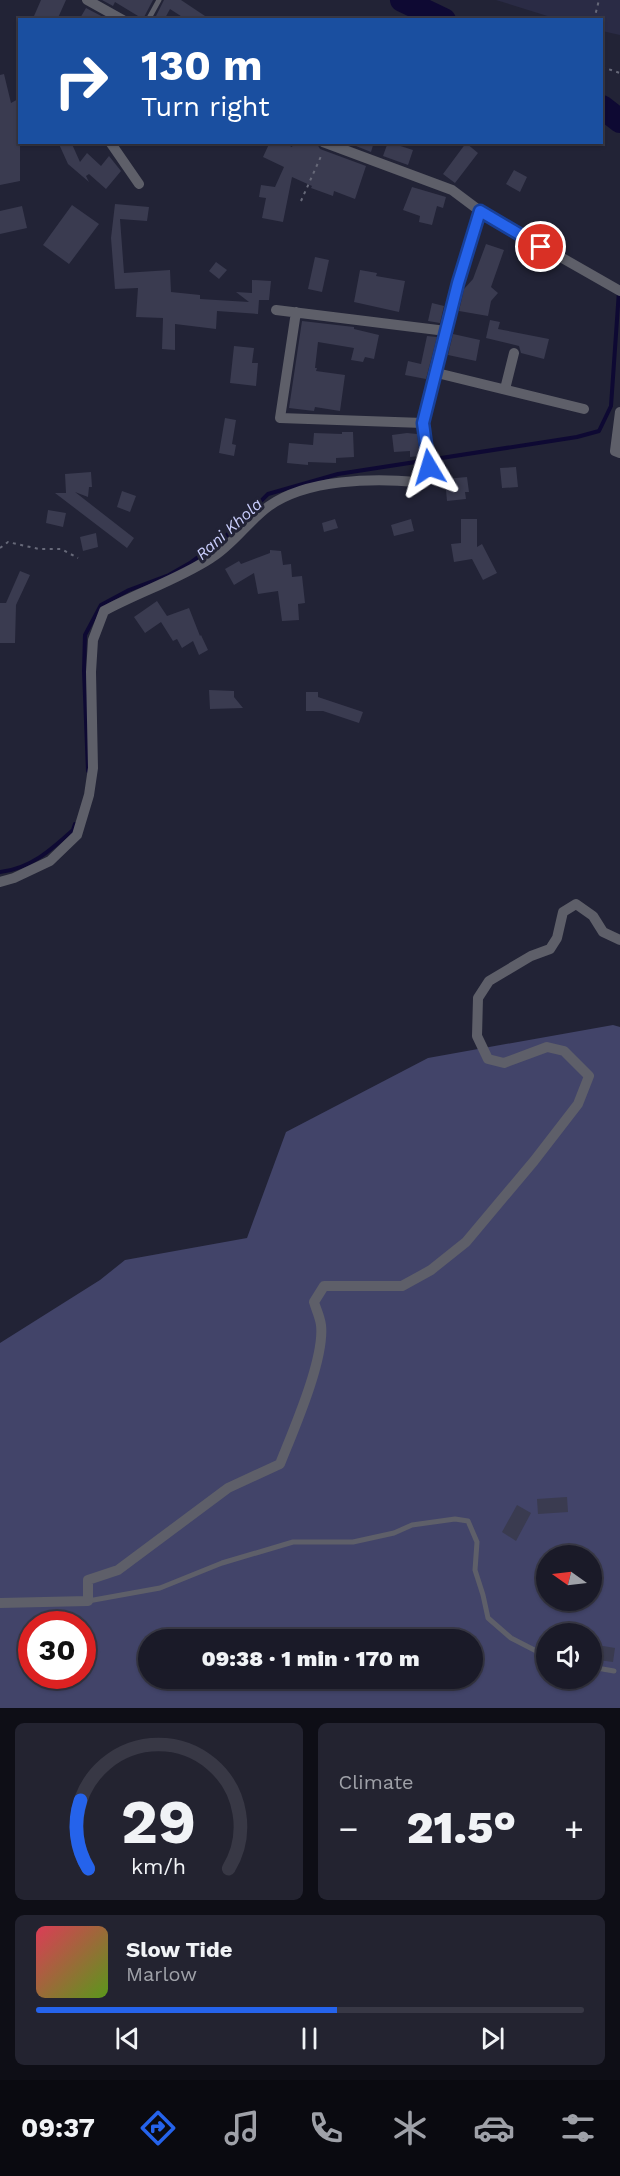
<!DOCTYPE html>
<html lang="en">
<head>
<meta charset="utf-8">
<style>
	body { margin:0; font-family:"Work Sans",sans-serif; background:#232330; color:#f1f3f6; height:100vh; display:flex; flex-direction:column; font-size:22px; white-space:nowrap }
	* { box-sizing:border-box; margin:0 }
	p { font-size:20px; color:#9fa1a8 }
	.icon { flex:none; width:33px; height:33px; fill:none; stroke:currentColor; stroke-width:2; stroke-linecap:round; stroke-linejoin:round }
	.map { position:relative; height:1708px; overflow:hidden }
	.panel { display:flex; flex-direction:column; gap:15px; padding:15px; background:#0e0e16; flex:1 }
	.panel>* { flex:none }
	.top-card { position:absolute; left:18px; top:18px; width:585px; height:126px; border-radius:0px; box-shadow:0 2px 4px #0004,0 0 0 2px #383845; background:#1a4fa0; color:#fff; overflow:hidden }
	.needle { width:39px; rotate:284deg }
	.buttons { position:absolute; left:536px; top:1545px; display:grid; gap:12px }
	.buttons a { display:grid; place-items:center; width:66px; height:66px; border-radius:50%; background:#1a1a28; box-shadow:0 2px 4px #0004,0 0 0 2px #383845; font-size:30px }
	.speed { position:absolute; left:18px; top:1611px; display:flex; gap:12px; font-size:30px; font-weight:700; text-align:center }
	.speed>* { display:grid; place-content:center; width:78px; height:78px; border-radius:50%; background:#1a1a28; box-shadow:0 2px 4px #0004,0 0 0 2px #383845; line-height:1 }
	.speed .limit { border:9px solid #d22; background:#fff; color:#111 }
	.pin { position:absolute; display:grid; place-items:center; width:51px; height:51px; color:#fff; margin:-26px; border:3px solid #fff; border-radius:50%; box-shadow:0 2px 6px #0007 }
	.me { position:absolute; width:66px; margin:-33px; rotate:353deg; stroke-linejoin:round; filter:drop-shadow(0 0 4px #0008) }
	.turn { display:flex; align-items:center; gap:21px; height:126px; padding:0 24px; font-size:27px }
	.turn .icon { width:78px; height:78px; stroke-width:2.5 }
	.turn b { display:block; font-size:42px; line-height:51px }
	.big { font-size:45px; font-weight:800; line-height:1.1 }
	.panel .tile { flex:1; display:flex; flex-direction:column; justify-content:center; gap:9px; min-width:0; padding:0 21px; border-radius:9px; background:#232330 }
	.panel .dial { align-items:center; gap:0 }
	.dial svg { height:156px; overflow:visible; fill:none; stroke:#383845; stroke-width:7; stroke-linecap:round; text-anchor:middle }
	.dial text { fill:#f1f3f6; stroke:none }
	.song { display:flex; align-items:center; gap:18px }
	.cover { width:72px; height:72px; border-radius:9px; background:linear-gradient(135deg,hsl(350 70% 55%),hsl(90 70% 35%)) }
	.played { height:6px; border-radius:3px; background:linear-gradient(90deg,#2563eb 55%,#383845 55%) }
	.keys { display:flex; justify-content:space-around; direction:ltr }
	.heat { display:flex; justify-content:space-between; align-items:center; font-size:33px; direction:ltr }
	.panel .tiles { flex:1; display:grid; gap:15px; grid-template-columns:1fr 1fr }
	.tile:last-child { grid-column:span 2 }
	.trip { position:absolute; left:138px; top:1629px; width:345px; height:60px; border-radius:30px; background:#1a1a28; box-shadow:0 2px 4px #0004,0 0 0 2px #383845; font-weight:800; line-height:60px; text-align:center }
	.dock { display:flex; height:96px; justify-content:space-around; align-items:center; background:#0a0a10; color:#9fa1a8 }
	.dock .icon { width:42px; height:42px }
	.dock .selected { color:#2563eb }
	.dock b { font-size:27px; color:#f1f3f6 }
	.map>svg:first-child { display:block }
	.built { fill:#2a2b45 }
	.green { fill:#424469; fill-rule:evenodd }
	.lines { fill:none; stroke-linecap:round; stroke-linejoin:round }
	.stream { stroke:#0e0933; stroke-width:4 }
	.river { stroke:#0e0933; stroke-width:24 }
	.building { fill:#3a3b50 }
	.path { stroke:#676979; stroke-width:2; stroke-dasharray:3 4.5; stroke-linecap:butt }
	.service { stroke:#5e5f69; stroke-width:5 }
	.minor { stroke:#5e5f69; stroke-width:10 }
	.route-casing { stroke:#184099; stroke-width:15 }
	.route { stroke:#2563eb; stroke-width:10 }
	.labels { text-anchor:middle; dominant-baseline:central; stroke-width:6; stroke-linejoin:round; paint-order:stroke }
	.water-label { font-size:16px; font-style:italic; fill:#cacefd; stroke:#222336 }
</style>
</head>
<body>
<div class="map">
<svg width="620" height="1708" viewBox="0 0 620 1708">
	<rect width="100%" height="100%" fill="#222336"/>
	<!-- built -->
	<path class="built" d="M496,0H620V35L602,31V20L557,19Z"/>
	<!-- green -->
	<path class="green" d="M613,1025L620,1027V1708H0V1343L100,1280L125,1260L247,1238L286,1132L428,1058ZM546,1556H591V1600H546ZM32,1624H82V1676H32ZM546,1634H591V1678H546ZM148,1640H472V1678H148Z"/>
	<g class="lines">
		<!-- stream -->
		<path class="stream" d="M88,771L84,671L85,635L101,605L129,590L169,575L190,563L226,536L268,494L338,474L577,437L599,431L611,406L619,291
			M0,872C30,869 51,850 73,830L75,824"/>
		<!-- river -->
		<path class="river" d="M402,0L444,20
			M602,107L620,121"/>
	</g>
	<!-- building -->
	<path class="building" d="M41,0H66L57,20H42L34,16Z
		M102,0H153L143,19L115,2L113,6Z
		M164,0H181L211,20H187L170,9L164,20H154Z
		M86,8L105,18L79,20Z
		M4,74L11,103L20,98V181L0,185V75Z
		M58,142H71L80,162L87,153L101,166L109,156L121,171L106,189L89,174L86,176L89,182L68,164Z
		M270,142H282L292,147L294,142H316L320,149L366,166L355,199L334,191L333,196L311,188L312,186L292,177L283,222L262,218L266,198L259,197L261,185L275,187L284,167L263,157Z
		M346,142H374L371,152Z
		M388,142L413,150L408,165L383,156Z
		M466,143L478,153L455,183L443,174Z
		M514,170L527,177L520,192L506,184Z
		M412,187L446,197L443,208L437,206L432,225L419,222L420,216L403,210Z
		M115,204L149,207L147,221L120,219L124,273L170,270L171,292L200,295V299L249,302L236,292L252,293V280L271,281L269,300H259L258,314L217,311L216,329L175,324V350L162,349L163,318L136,317L138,288L115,289L111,238Z
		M72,205L99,224L69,264L43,245Z
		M22,206L27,228L0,234V211Z
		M486,244L504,250L491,287L498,293L491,301L488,316L459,311L464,289L473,279Z
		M315,257L329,260L322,292L308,289Z
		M216,262L227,270L219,279L209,271Z
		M360,270L377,273L376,276L405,281L399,312L354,302Z
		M432,303L444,306L440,323L428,321Z
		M490,320L500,322L498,329L549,339L544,359L521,353L519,346L486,338Z
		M302,321L354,327V329L379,335L374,359L365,357L363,362L351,360L354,348L318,342L315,368H317L316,371L345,375L340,411L315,407L314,411L289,408Z
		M453,334L480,340L476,361L448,355Z
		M427,336L437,337L426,379L405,375L408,361L421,364Z
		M234,346L254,348L252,363H258L256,386L230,383Z
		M225,418L236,420L232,444L236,445L234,456L219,453Z
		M342,432H353L354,457L336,458V463L308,462V465L287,463L289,443L313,445L314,433L342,434Z
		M407,433L417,434L420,456L410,457V451L394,452L392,435Z
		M516,467L518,487L502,488L500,468Z
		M91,472L92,487H89L88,497L75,492L134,538L127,548L55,493H66L65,474Z
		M467,477L469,492H465L466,499L447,501L445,479Z
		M122,491L136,496L130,512L117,507Z
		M48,510L66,513L63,527L46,523Z
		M335,519L338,528L324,532L322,523Z
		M411,519L414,531L394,536L391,525Z
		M461,519H477V547L482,544L497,573L483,580L472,559L454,562L451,544L461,543Z
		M96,533L98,547L83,551L80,537Z
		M270,550L281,551L283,565L291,564L292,577L302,576L305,603L298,604L299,620L282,621L278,591L258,594L254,573L234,585L225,569L239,561L241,564L270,553Z
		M20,571L30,575L16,605L15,643H0V603H6Z
		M157,601L167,616L189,608L200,636L201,635L208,650L199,655L193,641L182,648L177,639L173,641L161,622L145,633L134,617Z
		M209,690L234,691V697L243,708L210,709Z
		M306,692H318V697L363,712L359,723L323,711H306Z
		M567,1497L568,1512L538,1514L537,1499Z
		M517,1505L531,1513L516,1541L502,1532Z
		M591,1644L615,1648L613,1662L591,1659Z"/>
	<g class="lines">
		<!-- path -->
		<path class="path" d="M594,20L599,0
			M602,67L620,73
			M301,201L322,154
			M0,548L8,542L39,549H61L78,558"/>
		<!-- service -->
		<path class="service" d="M148,20L159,0
			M88,1601L160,1588L222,1563L293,1542H353L394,1533L412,1525L455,1519L468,1521L477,1542L475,1570L483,1595L488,1618L511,1638L546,1656
			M591,1667L614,1671"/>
		<!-- minor -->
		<path class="minor" d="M87,0L123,20
			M110,142L139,184
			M323,142L452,190L480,211L620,291
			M276,310L446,331
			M296,312L280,418L423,423
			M437,373L584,409
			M505,389L514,353
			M620,412L615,451L620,453
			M0,882L14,878L50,861L77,835L89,795L93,768L91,672L93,640L104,611C139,592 177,580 211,558C233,545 248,521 269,506C307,479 373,478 417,482L429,467L423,423L458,283L480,211
			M0,1603L88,1601V1580L118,1570L228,1488L280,1464C293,1431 325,1359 321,1325C320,1317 316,1309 314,1302L324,1286H402L431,1270L466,1242L534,1161L578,1104L589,1076L564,1051L547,1047L504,1063L488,1059L477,1036L478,998L489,981L531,956L550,949L557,938L563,912L576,904L593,916L603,932L620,940"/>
	</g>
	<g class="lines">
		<!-- route casing -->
		<g class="route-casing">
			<path id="route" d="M429,467L423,423L458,283L480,211L541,247"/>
		</g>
		<!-- route -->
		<use href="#route" class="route"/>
	</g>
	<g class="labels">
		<!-- water labels -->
		<g class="water-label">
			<text transform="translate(229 529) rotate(-42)">Rani Khola</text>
		</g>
	</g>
</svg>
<div class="buttons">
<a><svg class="needle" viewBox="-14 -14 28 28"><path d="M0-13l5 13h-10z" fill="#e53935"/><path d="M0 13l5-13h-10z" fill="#9fa1a8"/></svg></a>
<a><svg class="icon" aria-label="sound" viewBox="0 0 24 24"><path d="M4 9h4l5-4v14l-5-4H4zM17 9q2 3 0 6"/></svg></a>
</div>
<div class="speed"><div class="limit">30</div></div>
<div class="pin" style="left:541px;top:247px;background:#d93025"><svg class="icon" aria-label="arrive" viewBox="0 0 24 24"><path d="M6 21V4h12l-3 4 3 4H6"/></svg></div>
<svg class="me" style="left:429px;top:467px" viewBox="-20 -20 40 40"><path d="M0-17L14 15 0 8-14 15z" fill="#2563eb" stroke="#fff" stroke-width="4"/></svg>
<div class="trip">09:38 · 1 min · 170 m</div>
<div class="top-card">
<div class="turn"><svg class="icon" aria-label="right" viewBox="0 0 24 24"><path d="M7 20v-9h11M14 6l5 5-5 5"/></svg><div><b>130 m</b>Turn right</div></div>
</div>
</div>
<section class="panel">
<div class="tiles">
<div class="tile dial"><svg viewBox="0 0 100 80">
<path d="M14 69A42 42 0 1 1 86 69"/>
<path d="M14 69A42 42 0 0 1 10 34" stroke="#2563eb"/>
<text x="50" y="56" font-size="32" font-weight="700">29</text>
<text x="50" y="72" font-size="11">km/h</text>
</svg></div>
<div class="tile"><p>Climate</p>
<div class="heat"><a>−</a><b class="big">21.5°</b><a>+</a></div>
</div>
<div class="tile">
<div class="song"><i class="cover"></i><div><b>Slow Tide</b><p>Marlow</p></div></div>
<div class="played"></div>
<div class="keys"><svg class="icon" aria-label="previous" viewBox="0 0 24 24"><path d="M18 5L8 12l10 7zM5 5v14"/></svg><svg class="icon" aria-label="pause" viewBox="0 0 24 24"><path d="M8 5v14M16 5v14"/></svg><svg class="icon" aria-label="next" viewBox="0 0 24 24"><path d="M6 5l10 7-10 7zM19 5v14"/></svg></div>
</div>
</div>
</section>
<nav class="dock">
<b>09:37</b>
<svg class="icon selected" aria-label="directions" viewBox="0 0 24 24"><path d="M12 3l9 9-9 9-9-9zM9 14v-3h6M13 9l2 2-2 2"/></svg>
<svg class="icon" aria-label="music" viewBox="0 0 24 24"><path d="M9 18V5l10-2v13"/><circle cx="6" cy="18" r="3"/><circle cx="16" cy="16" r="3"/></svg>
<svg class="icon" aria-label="phone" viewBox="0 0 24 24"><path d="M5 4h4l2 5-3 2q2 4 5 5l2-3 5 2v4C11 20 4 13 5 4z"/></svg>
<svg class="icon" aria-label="climate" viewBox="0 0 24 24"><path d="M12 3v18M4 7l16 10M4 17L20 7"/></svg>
<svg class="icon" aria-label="car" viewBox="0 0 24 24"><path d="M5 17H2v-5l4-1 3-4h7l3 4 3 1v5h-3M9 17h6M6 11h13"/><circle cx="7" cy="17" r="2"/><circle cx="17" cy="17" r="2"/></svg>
<svg class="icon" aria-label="filters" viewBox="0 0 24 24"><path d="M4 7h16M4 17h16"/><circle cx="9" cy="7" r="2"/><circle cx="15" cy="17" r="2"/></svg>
</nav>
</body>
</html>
